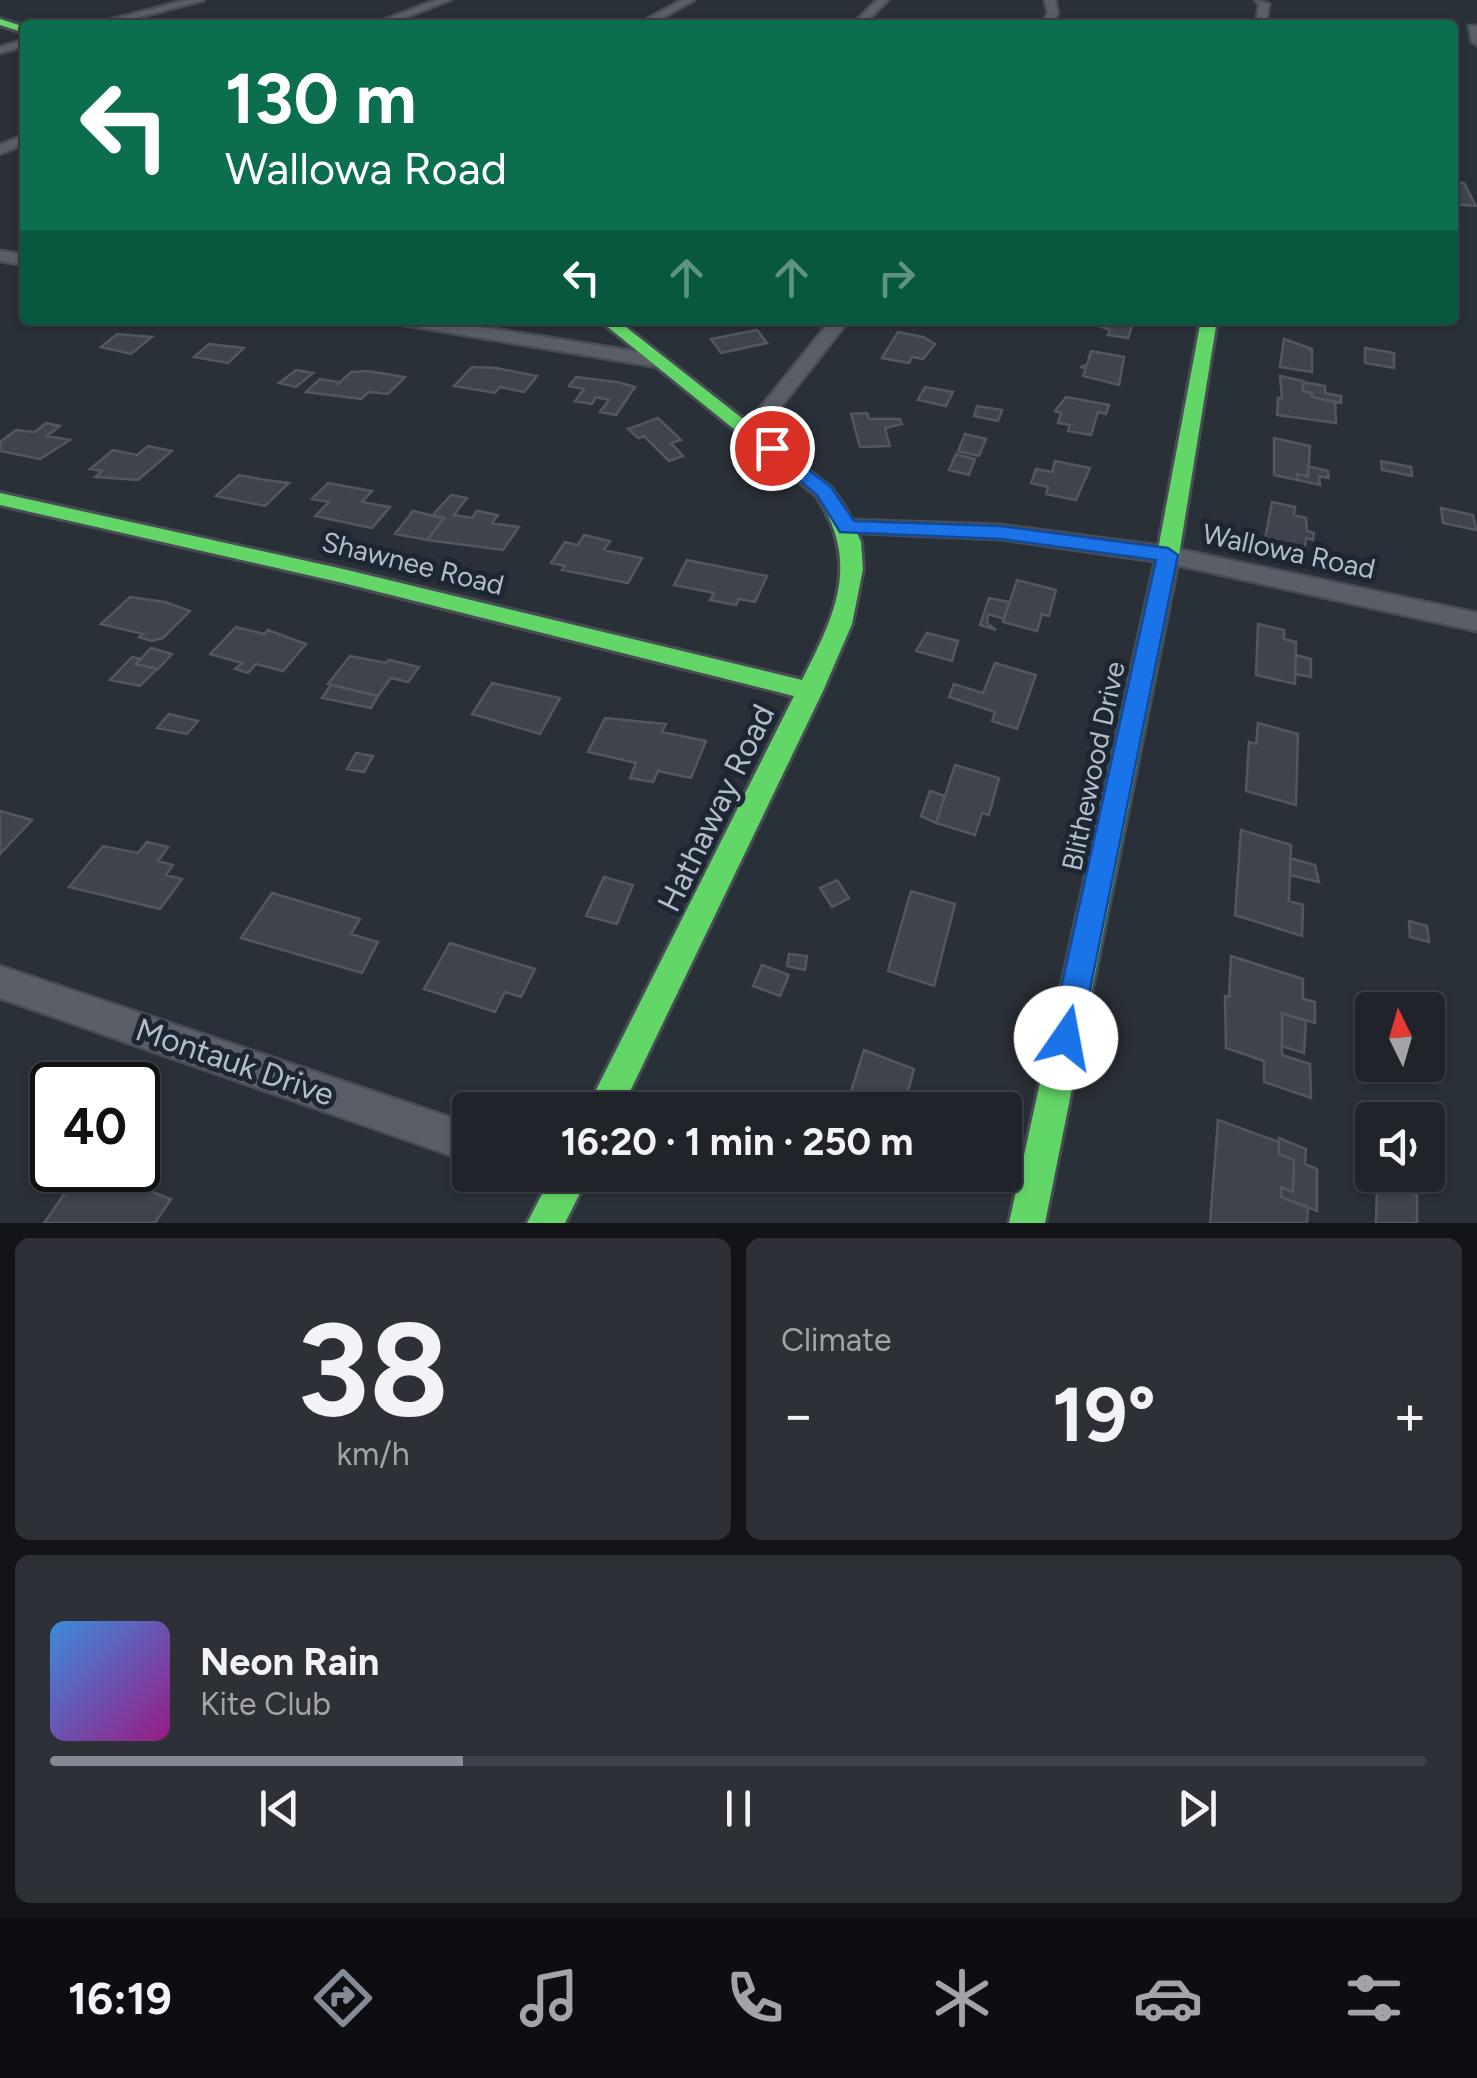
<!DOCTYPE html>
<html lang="en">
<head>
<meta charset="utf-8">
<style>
	body { margin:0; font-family:Figtree,sans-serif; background:#2d3036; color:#f1f3f6; height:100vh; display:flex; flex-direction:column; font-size:38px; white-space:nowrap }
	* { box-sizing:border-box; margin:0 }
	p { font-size:32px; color:#a2a4a8 }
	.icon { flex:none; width:55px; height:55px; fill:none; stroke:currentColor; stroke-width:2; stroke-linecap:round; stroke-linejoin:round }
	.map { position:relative; height:1223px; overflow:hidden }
	.side { display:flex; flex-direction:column; gap:15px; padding:15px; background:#121417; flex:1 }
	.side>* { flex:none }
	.hud { position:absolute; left:20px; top:20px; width:1438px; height:305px; border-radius:10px; box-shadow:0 2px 8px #0004,0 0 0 2px #3d4147; background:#0b6e4f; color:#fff; overflow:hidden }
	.needle { width:65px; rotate:355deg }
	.controls { position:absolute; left:1355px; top:992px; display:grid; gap:20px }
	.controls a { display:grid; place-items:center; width:90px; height:90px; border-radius:10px; background:#20242a; box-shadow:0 2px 8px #0004,0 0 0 2px #3d4147; font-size:50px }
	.speed { position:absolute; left:30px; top:1062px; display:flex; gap:20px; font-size:50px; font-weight:700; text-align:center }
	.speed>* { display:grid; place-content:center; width:130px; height:130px; border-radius:50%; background:#20242a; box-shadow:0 2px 8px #0004,0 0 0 2px #3d4147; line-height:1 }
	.speed .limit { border:5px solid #111; border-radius:15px; background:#fff; color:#111 }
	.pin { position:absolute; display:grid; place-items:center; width:85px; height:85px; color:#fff; margin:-42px; border:5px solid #fff; border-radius:50%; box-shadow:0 2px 10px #0007 }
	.me { position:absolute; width:110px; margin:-55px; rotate:12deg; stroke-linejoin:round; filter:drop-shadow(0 0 8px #0008) }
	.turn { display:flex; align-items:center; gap:35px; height:210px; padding:0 40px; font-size:45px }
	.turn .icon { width:130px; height:130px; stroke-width:2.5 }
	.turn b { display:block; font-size:70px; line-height:85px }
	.lanes { display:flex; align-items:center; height:95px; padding:0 40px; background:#0003; justify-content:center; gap:50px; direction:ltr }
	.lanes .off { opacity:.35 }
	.big { font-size:75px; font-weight:700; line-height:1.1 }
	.side .card { flex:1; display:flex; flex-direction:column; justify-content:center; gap:15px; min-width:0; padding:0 35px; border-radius:15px; background:#2d3036 }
	.side .dial { align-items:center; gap:0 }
	.dial b { font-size:130px; line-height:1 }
	.song { display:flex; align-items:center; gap:30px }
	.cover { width:120px; height:120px; border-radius:15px; background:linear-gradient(135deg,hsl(210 70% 55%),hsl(310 70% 35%)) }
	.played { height:10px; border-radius:5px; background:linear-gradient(90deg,#848b96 30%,#3d4147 30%) }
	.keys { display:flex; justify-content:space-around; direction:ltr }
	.heat { display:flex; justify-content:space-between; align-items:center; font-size:55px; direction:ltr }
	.side .tiles { flex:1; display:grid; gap:15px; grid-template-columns:1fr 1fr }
	.card:last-child { grid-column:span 2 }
	.trip { position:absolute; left:452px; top:1092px; width:570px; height:100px; border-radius:10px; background:#20242a; box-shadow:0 2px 8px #0004,0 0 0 2px #3d4147; font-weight:700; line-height:100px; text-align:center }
	.dock { display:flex; height:160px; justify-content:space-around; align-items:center; background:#0d0e11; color:#a2a4a8 }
	.dock .icon { width:70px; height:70px }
	.dock .active { color:#848b96 }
	.dock b { font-size:45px; color:#f1f3f6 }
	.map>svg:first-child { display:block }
	.building { fill:#3f444c; stroke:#52575f; stroke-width:2.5 }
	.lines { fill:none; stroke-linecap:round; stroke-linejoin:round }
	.street-casing { stroke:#484c55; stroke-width:5 }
	.fast-casing { stroke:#484c55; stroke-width:6 }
	.street { fill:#5a5e66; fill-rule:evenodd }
	.fast { fill:#63d668; fill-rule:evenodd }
	.route { fill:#1a73e8; stroke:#114b97; stroke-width:2.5 }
	.labels { text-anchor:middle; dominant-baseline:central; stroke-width:10; stroke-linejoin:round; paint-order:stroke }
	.street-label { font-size:28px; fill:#b4bcc9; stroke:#1d2633 }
	.near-street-label { font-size:32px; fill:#b4bcc9; stroke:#1d2633 }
</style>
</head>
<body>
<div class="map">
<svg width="1477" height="1223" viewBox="0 0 1477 1223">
	<rect width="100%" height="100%" fill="#2a3038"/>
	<!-- building -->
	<path class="building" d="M1452,182L1464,183L1476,206L1452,204Z
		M1083,320H1134L1128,338L1108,335L1110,330Z
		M757,330L767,343L721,353L711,339Z
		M898,332L923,337L935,344L923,359L912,357L909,363L882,358Z
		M117,334L152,337L131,354L101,347Z
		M1284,339L1312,349V372L1280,367Z
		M209,344L244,348L228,363L194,357Z
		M1365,348L1394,353V368L1365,363Z
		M1091,351L1124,357L1119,385L1083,376L1086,368L1080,367L1087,365Z
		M472,367L496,368L537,376L524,392L500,387L495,393L454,386Z
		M296,370L313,373L296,387L279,383Z
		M368,371L405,377L388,394L369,392L361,399L306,392L320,379L340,382L337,385L351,372Z
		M1280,376L1303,381V391L1312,393V397L1335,402L1336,423L1277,415L1278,398H1282Z
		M576,377L617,382L635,387L616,415L600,412L609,400L596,397L592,404L575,401L584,389L569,386Z
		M1303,382L1325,386V393L1341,396V403L1312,397V393L1303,391Z
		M925,387L953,392L946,406L918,400Z
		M1066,397L1109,405L1106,414L1098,412L1091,435L1068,431L1070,425L1058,423L1061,413L1055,411Z
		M977,406L1002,410L998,421L974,416Z
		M867,413L869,419H900L902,424L885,428L890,446L860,447L851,414Z
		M658,418L681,440L671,443L683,456L669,461L644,436L638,438L628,429Z
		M46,423L60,426L47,436L70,440L40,459L0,451V442L16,430L35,432Z
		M965,434L986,439L979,456L958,451Z
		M1274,438L1310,446L1308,476L1297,474V480L1274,475Z
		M148,446L172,451L138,480L95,477L102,471L90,469L113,450L137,455Z
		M956,454L975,459L969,475L949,470Z
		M1055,461L1090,468L1076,500L1046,494L1048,487L1031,483L1036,469L1052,472Z
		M1381,461L1411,467L1412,476L1382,470Z
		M1308,466L1328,471L1329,478L1319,476L1320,485L1297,480V474L1308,476Z
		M239,475L265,480L289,483L265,506L216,496Z
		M328,483L372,491L362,502L390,507L372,528L315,516L329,502L312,499Z
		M451,495L467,498L454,515L472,518L477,511L498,515L492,523L519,527L503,550L427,540L444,518L432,516Z
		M1272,502L1295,507L1294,515L1306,518L1307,531L1314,533L1313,540L1306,538L1304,554L1264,544Z
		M1441,508L1473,515L1476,530L1443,523Z
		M413,511L444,518L427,540L395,534Z
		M584,535L610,541L604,550L642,558L628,583L562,570L565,566L551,563L565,542L578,545Z
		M687,560L767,576L755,602L739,599L736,605L710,600L714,593L674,585Z
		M1017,580L1056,590L1049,616L1042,614L1037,631L1003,622Z
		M130,597L165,602L190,611L163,638L151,641L139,637L143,634L101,624Z
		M989,598L1009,602L1004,619L988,614L987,623L996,630L980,625Z
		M1258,624L1284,630V639L1296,642L1295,684L1256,675Z
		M236,627L264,634L268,630L306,644L283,671L256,664L248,673L235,669L242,663L210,654Z
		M927,633L958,641L952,661L916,651Z
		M151,648L172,654L158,669L136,664Z
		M1296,655L1311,659V677L1295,674Z
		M350,656L386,663L389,660L419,667L408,682L391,678L378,696L328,684Z
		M132,657L141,659L136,664L157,669L140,686L110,680Z
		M995,663L1036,675L1017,729L992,721L995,712L949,697L954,684L983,693Z
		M492,683L560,698L540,734L472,714Z
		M331,685L378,696L371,708L322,698Z
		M169,714L198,721L187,734L157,728Z
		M605,718L666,724L662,732L706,741L691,778L658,771L653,782L630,778L636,763L588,752Z
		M1258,723L1298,734L1296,805L1246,791L1249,742L1256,744Z
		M356,753L373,756L364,772L347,769Z
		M955,765L999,778L989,815L982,813L975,835L936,823Z
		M930,791L945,796L936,823L921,816Z
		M0,811L32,820L0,854Z
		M1241,830L1291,845L1289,901L1303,905L1302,936L1235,915Z
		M147,842L168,847L158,861L173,865L166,875L182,879L160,909L69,887L103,846L138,853Z
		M1290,858L1315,865L1319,882L1290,875Z
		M604,877L633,885L617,924L586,916Z
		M837,880L849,898L832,907L820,888Z
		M911,891L955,904L934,986L888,971Z
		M272,893L360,919L351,934L378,942L362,973L241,938Z
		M1409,921L1427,926L1429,942L1410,937Z
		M450,943L535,969L521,997L505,992L495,1012L424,989Z
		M789,954L807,956L805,970L787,966Z
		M1231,956L1303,979V999L1315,1002V1023L1282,1013V1055L1310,1064L1311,1098L1264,1082V1061L1226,1048L1225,996L1229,997Z
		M762,965L789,975L780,996L753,986Z
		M1282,1013L1306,1021L1304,1053L1282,1046Z
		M864,1050L914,1069L903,1110H845Z
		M1218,1120L1279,1142V1154L1294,1160L1293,1192L1281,1187V1197L1308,1207L1307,1223H1210Z
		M1279,1138L1306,1149L1305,1164L1317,1169V1211L1281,1197V1187L1293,1192L1294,1160L1279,1154Z
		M81,1170H94L171,1199L155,1223H44Z
		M1377,1181L1417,1195V1223H1376Z"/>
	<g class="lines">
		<!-- street casing -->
		<g class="street-casing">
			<path id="street" d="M187,0H204L109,25H91Z
				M436,0H450L386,25H371Z
				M682,0H694L650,25H637Z
				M877,0H888L863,25H852Z
				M1045,0H1055L1058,14L1050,25H1040L1048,14Z
				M1255,0L1269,4L1266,25H1256L1259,5Z
				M1469,26H1477V45L1472,42Z
				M25,40V46L0,53V47Z
				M25,135V144L0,154V145Z
				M0,251L25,255V265L0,261Z
				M395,320H437L658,355L667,361L658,367L404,325Z
				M831,320H849L758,436H744V428Z
				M848,520L1001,525L1168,547L1477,613V631L1168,563L1001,539L840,532L837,527Z
				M0,966L470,1124V1162L0,998Z"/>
		</g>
		<!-- fast casing -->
		<g class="fast-casing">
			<path id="fast" d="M0,19L25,27V33L0,25Z
				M599,320H617L831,488L847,511L861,542L863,569L852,624L823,691L621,1110H586L794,696L343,583L0,505V493L343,569L802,680C835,614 861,564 817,496Z
				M1201,320H1217L1179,555L1045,1223H1009L1157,555Z
				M552,1175H589L565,1223H527Z"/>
		</g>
		<!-- street -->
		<use href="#street" class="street"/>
		<!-- fast -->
		<use href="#fast" class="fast"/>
	</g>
	<!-- route -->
	<path class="route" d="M772,442L831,487L854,521L1001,526L1168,548L1178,555L1078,1049L1066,1053L1055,1049L1050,1038L1156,560L1001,539L840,532L817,495L766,452L763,448Z"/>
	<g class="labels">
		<!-- street labels -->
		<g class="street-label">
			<text transform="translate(1289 551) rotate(12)">Wallowa Road</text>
			<text transform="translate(413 563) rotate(14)">Shawnee Road</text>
			<text transform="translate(1093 766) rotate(-78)">Blithewood Drive</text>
		</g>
		<!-- near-street labels -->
		<g class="near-street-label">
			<text transform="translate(716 808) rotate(-64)">Hathaway Road</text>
			<text transform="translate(235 1062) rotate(19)">Montauk Drive</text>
		</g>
	</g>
</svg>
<div class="controls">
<a><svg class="needle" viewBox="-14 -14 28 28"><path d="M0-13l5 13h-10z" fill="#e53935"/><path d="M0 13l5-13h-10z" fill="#a2a4a8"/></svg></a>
<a><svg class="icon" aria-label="sound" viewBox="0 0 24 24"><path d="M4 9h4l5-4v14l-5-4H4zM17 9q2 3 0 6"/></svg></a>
</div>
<div class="speed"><div class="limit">40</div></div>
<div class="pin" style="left:772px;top:448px;background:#d93025"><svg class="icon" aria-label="arrive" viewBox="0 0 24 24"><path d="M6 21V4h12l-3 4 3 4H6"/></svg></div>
<svg class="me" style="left:1066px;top:1038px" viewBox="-20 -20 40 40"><circle r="19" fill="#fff"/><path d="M0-13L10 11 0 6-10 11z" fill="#1a73e8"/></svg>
<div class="trip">16:20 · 1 min · 250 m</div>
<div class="hud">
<div class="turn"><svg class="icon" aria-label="left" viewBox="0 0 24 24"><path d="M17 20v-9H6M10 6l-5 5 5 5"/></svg><div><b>130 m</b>Wallowa Road</div></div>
<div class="lanes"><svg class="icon" aria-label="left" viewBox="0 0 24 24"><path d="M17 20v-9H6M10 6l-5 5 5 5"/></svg><svg class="icon off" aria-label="ahead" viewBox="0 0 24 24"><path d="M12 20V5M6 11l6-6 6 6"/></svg><svg class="icon off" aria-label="ahead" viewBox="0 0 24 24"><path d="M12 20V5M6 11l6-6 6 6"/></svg><svg class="icon off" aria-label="right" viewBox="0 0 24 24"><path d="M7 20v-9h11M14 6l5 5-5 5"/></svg></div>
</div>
</div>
<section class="side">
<div class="tiles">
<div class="card dial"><b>38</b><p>km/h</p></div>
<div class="card"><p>Climate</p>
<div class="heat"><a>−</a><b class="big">19°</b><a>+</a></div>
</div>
<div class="card">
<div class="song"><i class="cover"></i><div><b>Neon Rain</b><p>Kite Club</p></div></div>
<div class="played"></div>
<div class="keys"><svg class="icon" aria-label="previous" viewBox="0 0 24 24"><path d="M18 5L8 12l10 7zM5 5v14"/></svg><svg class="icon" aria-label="pause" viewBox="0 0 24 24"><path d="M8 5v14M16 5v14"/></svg><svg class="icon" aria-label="next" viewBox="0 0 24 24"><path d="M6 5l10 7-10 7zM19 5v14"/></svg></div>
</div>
</div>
</section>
<nav class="dock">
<b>16:19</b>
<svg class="icon active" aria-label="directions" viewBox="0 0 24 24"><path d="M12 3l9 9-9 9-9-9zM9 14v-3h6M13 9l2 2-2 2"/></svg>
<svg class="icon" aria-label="music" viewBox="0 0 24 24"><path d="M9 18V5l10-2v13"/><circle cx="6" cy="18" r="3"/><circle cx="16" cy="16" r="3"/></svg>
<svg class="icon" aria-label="phone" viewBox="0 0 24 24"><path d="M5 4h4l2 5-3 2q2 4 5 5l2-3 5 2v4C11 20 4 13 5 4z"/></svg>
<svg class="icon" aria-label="climate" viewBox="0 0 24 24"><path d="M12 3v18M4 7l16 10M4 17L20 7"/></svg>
<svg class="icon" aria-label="car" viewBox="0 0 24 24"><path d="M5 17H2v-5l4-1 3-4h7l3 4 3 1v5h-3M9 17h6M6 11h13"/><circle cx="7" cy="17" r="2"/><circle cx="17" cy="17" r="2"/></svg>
<svg class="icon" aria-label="filters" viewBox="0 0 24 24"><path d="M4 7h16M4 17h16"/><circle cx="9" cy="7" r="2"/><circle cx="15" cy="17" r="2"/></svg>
</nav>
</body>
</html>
